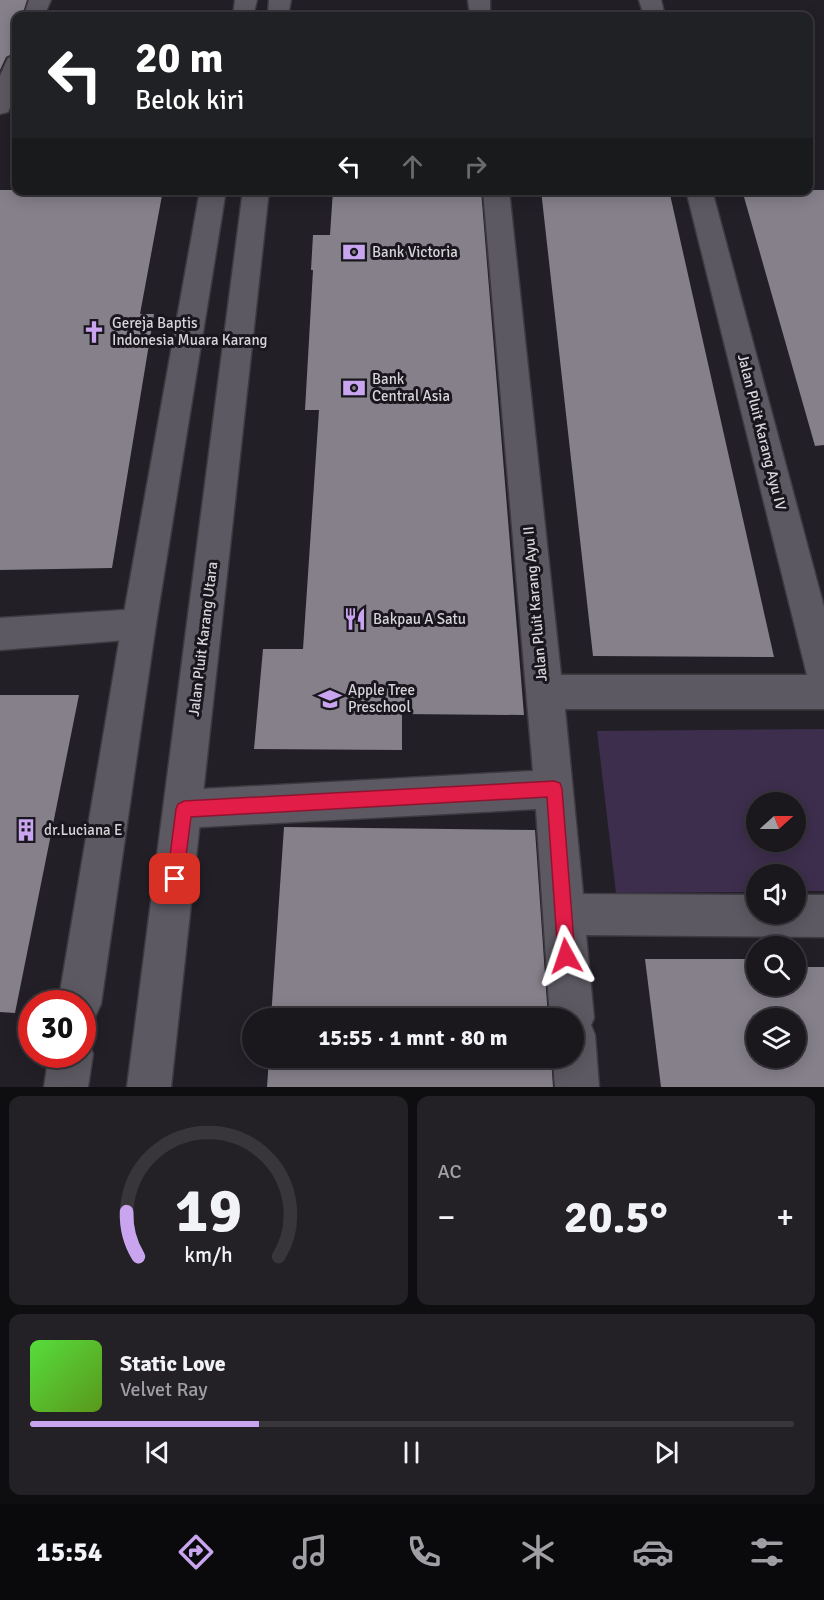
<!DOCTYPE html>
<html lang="id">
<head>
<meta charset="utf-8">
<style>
	body { margin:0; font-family:Signika,sans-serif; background:#232026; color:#f1f3f6; height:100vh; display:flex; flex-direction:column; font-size:22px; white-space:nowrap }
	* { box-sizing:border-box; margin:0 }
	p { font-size:20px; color:#9f9fa4 }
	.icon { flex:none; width:33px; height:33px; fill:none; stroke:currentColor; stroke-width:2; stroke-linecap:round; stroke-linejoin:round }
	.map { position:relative; height:1087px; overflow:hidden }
	.panel { display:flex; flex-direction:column; gap:9px; padding:9px; background:#0e0d10; flex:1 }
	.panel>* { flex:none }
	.hud { position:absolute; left:12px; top:12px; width:801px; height:183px; border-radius:12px; box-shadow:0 3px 15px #0003,0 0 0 2px #38363b; background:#202124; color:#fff; overflow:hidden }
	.needle { width:39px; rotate:69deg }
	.controls { position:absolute; left:746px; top:792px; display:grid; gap:12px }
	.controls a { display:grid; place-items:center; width:60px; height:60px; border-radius:50%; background:#1a171d; box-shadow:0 3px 15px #0003,0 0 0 2px #38363b; font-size:30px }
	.speed { position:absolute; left:18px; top:990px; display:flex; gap:12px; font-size:30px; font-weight:700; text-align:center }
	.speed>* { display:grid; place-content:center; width:78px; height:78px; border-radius:50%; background:#1a171d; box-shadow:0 3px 15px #0003,0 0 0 2px #38363b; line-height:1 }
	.speed .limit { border:9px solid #d22; background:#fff; color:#111 }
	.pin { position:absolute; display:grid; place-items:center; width:51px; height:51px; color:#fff; margin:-26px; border-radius:12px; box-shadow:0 3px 9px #0006 }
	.me { position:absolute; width:66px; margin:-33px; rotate:355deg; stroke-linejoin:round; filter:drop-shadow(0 0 4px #0008) }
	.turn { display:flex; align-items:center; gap:21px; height:126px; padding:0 24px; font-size:27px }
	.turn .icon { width:78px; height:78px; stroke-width:2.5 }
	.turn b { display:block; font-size:42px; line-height:51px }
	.lanes { display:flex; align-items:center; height:57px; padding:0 24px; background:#0003; justify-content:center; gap:30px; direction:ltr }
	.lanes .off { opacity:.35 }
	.big { font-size:45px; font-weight:700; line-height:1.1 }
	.panel .card { flex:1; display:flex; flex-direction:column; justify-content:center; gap:9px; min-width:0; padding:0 21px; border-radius:12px; background:#232026 }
	.panel .dial { align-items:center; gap:0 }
	.dial svg { height:156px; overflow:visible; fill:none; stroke:#38363b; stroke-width:7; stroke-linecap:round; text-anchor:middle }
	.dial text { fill:#f1f3f6; stroke:none }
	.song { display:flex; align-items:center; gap:18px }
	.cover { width:72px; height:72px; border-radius:9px; background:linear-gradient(135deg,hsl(110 70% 55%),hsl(90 70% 35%)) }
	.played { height:6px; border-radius:3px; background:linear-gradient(90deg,#c8a5ee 30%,#38363b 30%) }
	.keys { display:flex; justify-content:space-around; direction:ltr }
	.heat { display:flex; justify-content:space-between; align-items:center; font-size:33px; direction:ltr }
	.panel .tiles { flex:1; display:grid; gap:9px; grid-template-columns:1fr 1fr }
	.card:last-child { grid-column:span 2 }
	.trip { position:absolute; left:242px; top:1008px; width:342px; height:60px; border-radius:30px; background:#1a171d; box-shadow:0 3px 15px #0003,0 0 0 2px #38363b; font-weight:700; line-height:60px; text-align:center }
	.tab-bar { display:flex; height:96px; justify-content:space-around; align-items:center; background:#0a090c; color:#9f9fa4 }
	.tab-bar .icon { width:42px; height:42px }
	.tab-bar .current { color:#c8a5ee }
	.tab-bar b { font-size:27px; color:#f1f3f6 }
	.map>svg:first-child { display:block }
	.green { fill:#3d2e4d; fill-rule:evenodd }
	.building { fill:#85808a; fill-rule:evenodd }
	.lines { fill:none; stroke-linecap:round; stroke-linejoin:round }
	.street-casing { stroke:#3d3a40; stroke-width:3 }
	.secondary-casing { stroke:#3d3a40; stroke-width:3 }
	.street { fill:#5d5962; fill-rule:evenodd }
	.secondary { fill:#5d5962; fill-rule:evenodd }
	.route { fill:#e11d48; stroke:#92132f; stroke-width:1.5 }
	.labels { text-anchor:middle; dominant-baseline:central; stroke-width:6; stroke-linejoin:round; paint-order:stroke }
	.poi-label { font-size:15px; fill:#d7d5da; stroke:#19161d; text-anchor:start }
	.street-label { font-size:15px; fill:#d7d5da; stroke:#19161d }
</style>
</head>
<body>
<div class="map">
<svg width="824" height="1087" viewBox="0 0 824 1087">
	<rect width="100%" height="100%" fill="#231f27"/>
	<!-- green -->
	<path class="green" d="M824,729V891H795V874H756V892L616,893L597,731ZM756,802H795V842H756Z"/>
	<!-- building -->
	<path class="building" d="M0,0H27L22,16H16V52L6,57L0,70Z
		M0,190H163L140,314H154L112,568L0,570Z
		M333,190H481L524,715L402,714V750L254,749L263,649H303L319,410H305L313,270H311L313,235H330Z
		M541,190H669L774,657L593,656Z
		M742,190H824V445L815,446Z
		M0,695H79L15,1013L0,1012Z
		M284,827L535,830L548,1018H271Z
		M645,959H746L747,967H756V986H795V967H824V1087H661ZM756,1018H795V1058H756Z
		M269,1058H551L553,1087H267Z"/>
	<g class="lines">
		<!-- street casing -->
		<g class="street-casing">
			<path id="street" d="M29,0H51L44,16H24Z
				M468,0H490V16H470Z
				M639,0H661L665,16H644Z
				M16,56V94L8,112L0,114V76L8,58Z
				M483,190H509L561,675H807L686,190H712L824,607V709H565L583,894L756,895V914H795V895H824V937L586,935L594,1018L591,1025L595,1035L599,1087H555L553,1058H573V1018H550L536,809L184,828L170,823L165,809L170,795L184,790L533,771Z
				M139,609L151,613L156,624L151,635L139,639L0,650V618Z"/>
		</g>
		<!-- secondary casing -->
		<g class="secondary-casing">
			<path id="secondary" d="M235,0H257L253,16H233Z
				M269,0H291L288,16H268Z
				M200,190H226L156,624L101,1004L94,1019L82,1024V1004H58L122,624Z
				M243,190H269L171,1087H127Z
				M82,1037L87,1038L93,1054L88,1087H44L49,1054H82Z"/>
		</g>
		<!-- street -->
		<use href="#street" class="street"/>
		<!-- secondary -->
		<use href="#secondary" class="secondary"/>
	</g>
	<!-- route -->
	<path class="route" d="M554,781L560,783L562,789L575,956L573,962L566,965L560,962L558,956L547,797L191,817L183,879L181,885L175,887L169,885L167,879L176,809L178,804L184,801Z"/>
	<!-- icons -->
	<defs>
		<g id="bank-bare" transform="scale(1.8)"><path d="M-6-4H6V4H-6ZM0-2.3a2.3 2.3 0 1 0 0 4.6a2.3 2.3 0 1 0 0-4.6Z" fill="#c8a5ee" stroke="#19161d" stroke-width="2.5" paint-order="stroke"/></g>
		<g id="church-bare" transform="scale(1.8)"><path d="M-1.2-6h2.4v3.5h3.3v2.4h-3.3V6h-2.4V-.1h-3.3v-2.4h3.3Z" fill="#c8a5ee" stroke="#19161d" stroke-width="2.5" paint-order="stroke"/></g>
		<g id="restaurant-bare" transform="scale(1.8)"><path d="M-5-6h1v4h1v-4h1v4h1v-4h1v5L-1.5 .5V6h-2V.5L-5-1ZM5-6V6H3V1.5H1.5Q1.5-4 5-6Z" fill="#c8a5ee" stroke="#19161d" stroke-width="2.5" paint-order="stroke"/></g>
		<g id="school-bare" transform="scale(1.8)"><path d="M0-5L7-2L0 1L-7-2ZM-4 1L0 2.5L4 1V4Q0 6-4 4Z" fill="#c8a5ee" stroke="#19161d" stroke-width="2.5" paint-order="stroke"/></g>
		<g id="building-bare" transform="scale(1.8)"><path d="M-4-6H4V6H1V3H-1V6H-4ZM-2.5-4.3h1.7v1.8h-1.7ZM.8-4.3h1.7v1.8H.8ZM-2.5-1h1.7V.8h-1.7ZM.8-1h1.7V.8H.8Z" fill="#c8a5ee" stroke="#19161d" stroke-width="2.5" paint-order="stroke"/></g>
	</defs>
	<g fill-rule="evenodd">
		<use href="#bank-bare" x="354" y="252"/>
		<use href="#church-bare" x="94" y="332"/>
		<use href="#bank-bare" x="354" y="388"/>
		<use href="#restaurant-bare" x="355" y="619"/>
		<use href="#school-bare" x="330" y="699"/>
		<use href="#building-bare" x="26" y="830"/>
	</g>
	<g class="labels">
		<!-- poi labels -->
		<g class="poi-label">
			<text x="372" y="252">Bank Victoria</text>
			<text x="112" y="323">Gereja Baptis<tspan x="112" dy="17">Indonesia Muara Karang</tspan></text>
			<text x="372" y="379">Bank<tspan x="372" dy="17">Central Asia</tspan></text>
			<text x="373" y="619">Bakpau A Satu</text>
			<text x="348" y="690">Apple Tree<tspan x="348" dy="17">Preschool</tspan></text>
			<text x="44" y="830">dr.Luciana E</text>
		</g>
		<!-- street labels -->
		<g class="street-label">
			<text transform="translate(762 432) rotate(76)">Jalan Pluit Karang Ayu IV</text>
			<text transform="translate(535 604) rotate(-95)">Jalan Pluit Karang Ayu II</text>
			<text transform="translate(203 639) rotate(-83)">Jalan Pluit Karang Utara</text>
		</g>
	</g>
</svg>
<div class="controls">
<a><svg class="needle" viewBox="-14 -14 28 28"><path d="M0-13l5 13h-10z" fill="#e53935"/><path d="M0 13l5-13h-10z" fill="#9f9fa4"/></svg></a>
<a><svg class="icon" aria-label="sound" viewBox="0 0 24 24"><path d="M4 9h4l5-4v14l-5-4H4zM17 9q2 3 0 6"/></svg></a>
<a><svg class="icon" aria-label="search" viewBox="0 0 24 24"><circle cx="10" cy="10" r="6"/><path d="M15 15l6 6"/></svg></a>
<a><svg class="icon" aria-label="layers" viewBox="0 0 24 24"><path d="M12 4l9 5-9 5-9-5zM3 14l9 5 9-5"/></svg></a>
</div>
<div class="speed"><div class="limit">30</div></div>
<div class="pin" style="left:175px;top:879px;background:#d93025"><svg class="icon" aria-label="arrive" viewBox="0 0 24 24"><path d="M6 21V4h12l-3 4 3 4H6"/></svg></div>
<svg class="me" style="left:566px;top:956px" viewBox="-20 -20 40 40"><path d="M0-17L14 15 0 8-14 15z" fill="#e11d48" stroke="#fff" stroke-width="4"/></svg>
<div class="trip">15:55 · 1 mnt · 80 m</div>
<div class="hud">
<div class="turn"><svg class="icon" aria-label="left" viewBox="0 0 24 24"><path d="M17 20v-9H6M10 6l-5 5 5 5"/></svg><div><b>20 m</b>Belok kiri</div></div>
<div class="lanes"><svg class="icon" aria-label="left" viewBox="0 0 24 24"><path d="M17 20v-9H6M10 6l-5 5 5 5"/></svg><svg class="icon off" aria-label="ahead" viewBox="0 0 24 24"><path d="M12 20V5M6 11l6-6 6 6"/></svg><svg class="icon off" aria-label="right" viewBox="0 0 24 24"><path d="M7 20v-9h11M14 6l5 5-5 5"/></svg></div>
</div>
</div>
<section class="panel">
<div class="tiles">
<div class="card dial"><svg viewBox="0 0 100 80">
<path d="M14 69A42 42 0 1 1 86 69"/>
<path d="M14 69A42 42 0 0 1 8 46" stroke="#c8a5ee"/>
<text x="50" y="56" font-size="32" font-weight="700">19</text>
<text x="50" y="72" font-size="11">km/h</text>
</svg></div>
<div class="card"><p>AC</p>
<div class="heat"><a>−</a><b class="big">20.5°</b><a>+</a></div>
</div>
<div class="card">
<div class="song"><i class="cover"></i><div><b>Static Love</b><p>Velvet Ray</p></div></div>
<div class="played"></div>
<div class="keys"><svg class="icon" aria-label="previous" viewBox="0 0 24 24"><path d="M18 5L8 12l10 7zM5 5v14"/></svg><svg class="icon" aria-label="pause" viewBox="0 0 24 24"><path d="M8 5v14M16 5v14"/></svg><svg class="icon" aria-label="next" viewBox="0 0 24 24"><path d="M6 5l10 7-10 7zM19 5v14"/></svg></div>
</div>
</div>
</section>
<nav class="tab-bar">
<b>15:54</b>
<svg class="icon current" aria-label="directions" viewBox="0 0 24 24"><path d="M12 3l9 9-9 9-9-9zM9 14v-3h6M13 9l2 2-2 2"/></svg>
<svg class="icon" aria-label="music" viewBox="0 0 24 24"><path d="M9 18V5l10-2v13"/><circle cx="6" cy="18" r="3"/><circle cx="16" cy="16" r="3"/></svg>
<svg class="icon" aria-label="phone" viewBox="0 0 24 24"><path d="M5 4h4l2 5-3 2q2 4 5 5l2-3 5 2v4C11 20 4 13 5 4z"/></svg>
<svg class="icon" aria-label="climate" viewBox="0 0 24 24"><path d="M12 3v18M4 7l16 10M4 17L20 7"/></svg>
<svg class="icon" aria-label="car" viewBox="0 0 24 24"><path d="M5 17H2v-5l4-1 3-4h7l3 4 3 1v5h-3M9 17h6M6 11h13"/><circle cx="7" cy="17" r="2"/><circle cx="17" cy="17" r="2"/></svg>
<svg class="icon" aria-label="filters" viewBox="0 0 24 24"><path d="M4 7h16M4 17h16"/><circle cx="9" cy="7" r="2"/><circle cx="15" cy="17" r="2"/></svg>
</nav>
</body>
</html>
